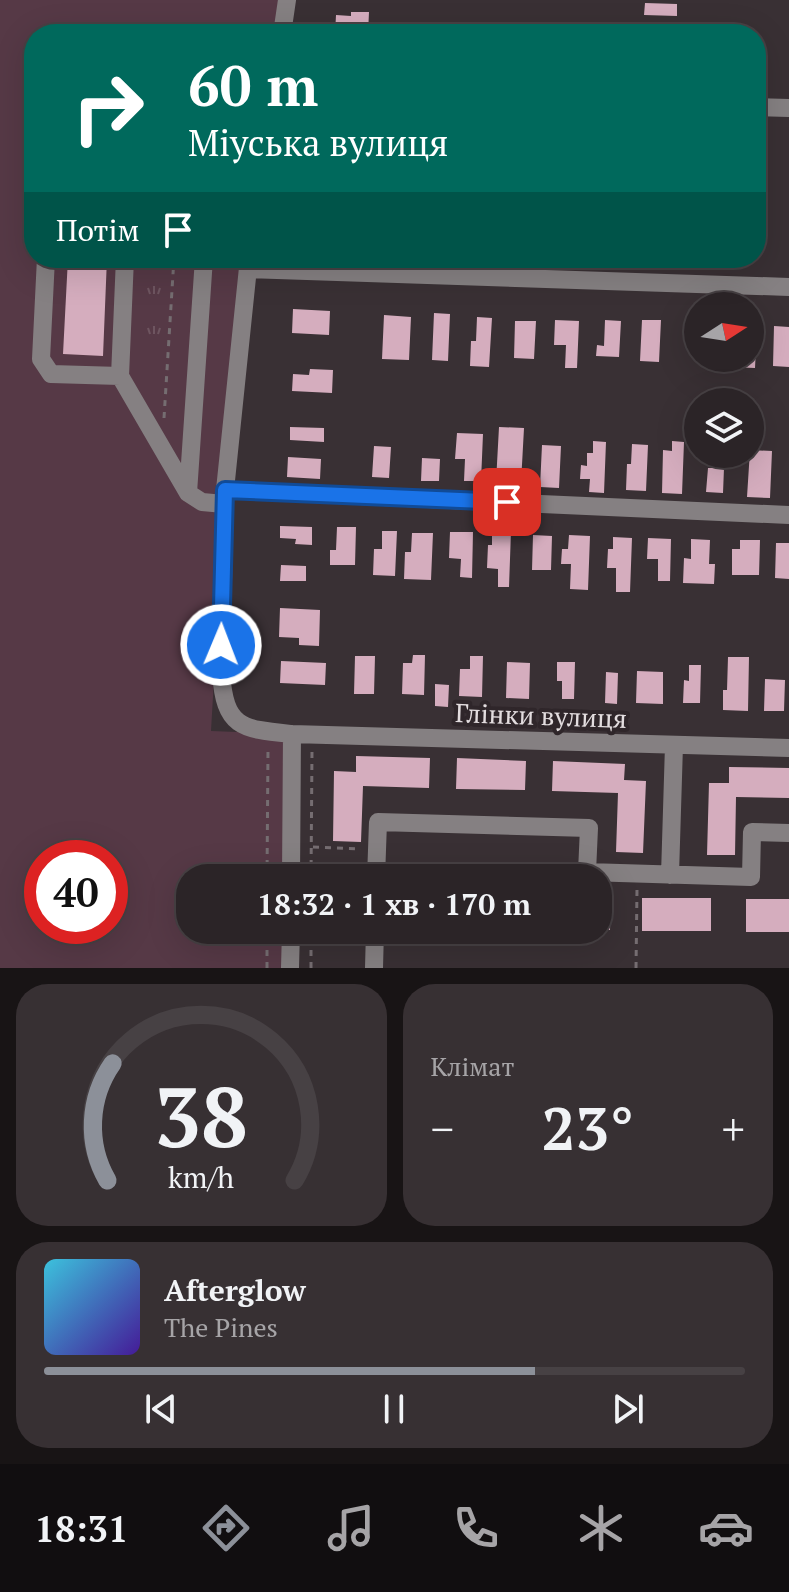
<!DOCTYPE html>
<html lang="uk">
<head>
<meta charset="utf-8">
<style>
	body { margin:0; font-family:"PT Serif",serif; background:#373033; color:#f1f3f6; height:100vh; display:flex; flex-direction:column; font-size:30px; white-space:nowrap }
	* { box-sizing:border-box; margin:0 }
	p { font-size:26px; color:#a6a4a7 }
	.icon { flex:none; width:44px; height:44px; fill:none; stroke:currentColor; stroke-width:2; stroke-linecap:round; stroke-linejoin:round }
	.map { position:relative; height:968px; overflow:hidden }
	.sheet { display:flex; flex-direction:column; gap:16px; padding:16px; background:#181415; flex:1 }
	.sheet>* { flex:none }
	.guide { position:absolute; left:24px; top:24px; width:742px; height:244px; border-radius:32px; box-shadow:0 8px 32px #0002,0 0 0 2px #474144; background:#00695c; color:#fff; overflow:hidden }
	.needle { width:52px; rotate:78deg }
	.tools { position:absolute; left:684px; top:292px; display:grid; gap:16px }
	.tools a { display:grid; place-items:center; width:80px; height:80px; border-radius:50%; background:#2b2427; box-shadow:0 8px 32px #0002,0 0 0 2px #474144; font-size:40px }
	.speed { position:absolute; left:24px; top:840px; display:flex; gap:16px; font-size:40px; font-weight:700; text-align:center }
	.speed>* { display:grid; place-content:center; width:104px; height:104px; border-radius:50%; background:#2b2427; box-shadow:0 8px 32px #0002,0 0 0 2px #474144; line-height:1 }
	.speed .limit { border:12px solid #d22; background:#fff; color:#111 }
	.pin { position:absolute; display:grid; place-items:center; width:68px; height:68px; color:#fff; margin:-34px; border-radius:16px; box-shadow:0 4px 12px #0006 }
	.me { position:absolute; width:88px; margin:-44px; rotate:1deg; stroke-linejoin:round; filter:drop-shadow(0 0 6px #0008) }
	.turn { display:flex; align-items:center; gap:28px; height:168px; padding:0 32px; font-size:36px }
	.turn .icon { width:104px; height:104px; stroke-width:2.5 }
	.turn b { display:block; font-size:56px; line-height:68px }
	.then { display:flex; align-items:center; height:76px; padding:0 32px; background:#0003; gap:16px; font-size:30px }
	.big { font-size:60px; font-weight:800; line-height:1.1 }
	.sheet .card { flex:1; display:flex; flex-direction:column; justify-content:center; gap:12px; min-width:0; padding:0 28px; border-radius:32px; background:#373033 }
	.sheet .dial { align-items:center; gap:0 }
	.dial svg { height:208px; overflow:visible; fill:none; stroke:#474144; stroke-width:7; stroke-linecap:round; text-anchor:middle }
	.dial text { fill:#f1f3f6; stroke:none }
	.song { display:flex; align-items:center; gap:24px }
	.cover { width:96px; height:96px; border-radius:12px; background:linear-gradient(135deg,hsl(190 70% 55%),hsl(260 70% 35%)) }
	.played { height:8px; border-radius:4px; background:linear-gradient(90deg,#8c9099 70%,#474144 70%) }
	.keys { display:flex; justify-content:space-around; direction:ltr }
	.heat { display:flex; justify-content:space-between; align-items:center; font-size:44px; direction:ltr }
	.sheet .tiles { flex:1; display:grid; gap:16px; grid-template-columns:1fr 1fr }
	.card:last-child { grid-column:span 2 }
	.trip { position:absolute; left:176px; top:864px; width:436px; height:80px; border-radius:32px; background:#2b2427; box-shadow:0 8px 32px #0002,0 0 0 2px #474144; font-weight:800; line-height:80px; text-align:center }
	.tabs { display:flex; height:128px; justify-content:space-around; align-items:center; background:#110e10; color:#a6a4a7 }
	.tabs .icon { width:56px; height:56px }
	.tabs .current { color:#8c9099 }
	.tabs b { font-size:36px; color:#f1f3f6 }
	.map>svg:first-child { display:block }
	.green { fill:#563946; fill-rule:evenodd }
	.park { fill:url(#park-tufts) }
	.building { fill:#d5adbe }
	.lines { fill:none; stroke-linecap:round; stroke-linejoin:round }
	.path { stroke:#756d71; stroke-width:3; stroke-dasharray:6 6; stroke-linecap:butt }
	.minor { stroke:#858082; stroke-width:18 }
	.route-casing { stroke:#114b97; stroke-width:20 }
	.route { stroke:#1a73e8; stroke-width:14 }
	.labels { text-anchor:middle; dominant-baseline:central; stroke-width:8; stroke-linejoin:round; paint-order:stroke }
	.street-label { font-size:26px; fill:#e3dddf; stroke:#2f262a }
</style>
</head>
<body>
<div class="map">
<svg width="789" height="968" viewBox="0 0 789 968">
	<defs>
		<pattern id="park-tufts" width="24" height="20" patternUnits="userSpaceOnUse" patternTransform="scale(2)"><rect width="24" height="20" fill="#563946"/><path d="M3 7l-1-3M5 7V3M7 7l1-3M15 17l-1-3M17 17v-4M19 17l1-3" fill="none" stroke="#6e5560"/></pattern>
	</defs>
	<rect width="100%" height="100%" fill="#393034"/>
	<!-- green -->
	<path class="green" d="M0,0H287L282,34H34V258H249L225,490L211,731L292,734L291,878H190V930H291L290,968H0ZM42,858H110V926H42Z"/>
	<!-- park -->
	<path class="park" d="M143,272L167,273L163,345L139,344Z"/>
	<!-- building -->
	<path class="building" d="M645,3L677,4V16L644,15Z
		M351,12H369L368,34H335L336,15L351,16Z
		M756,49H764L762,86H756Z
		M68,258H107L103,356L63,354Z
		M293,309L330,311L329,335L292,333Z
		M434,313L450,314L448,361L432,360Z
		M384,315L411,317L409,360L382,359Z
		M477,317L492,318L489,367L470,366L471,341H476Z
		M555,320L579,321L577,368H565L566,345H554Z
		M605,320L621,321L619,357L596,356L597,345L604,346Z
		M642,320H661L659,362L640,361Z
		M515,321H536L534,359L514,358Z
		M774,326L789,327V367L773,366Z
		M750,327H757L755,368L731,367V358H750Z
		M310,369L333,370L332,393L292,391L293,374L309,375Z
		M290,427L324,428V442L290,440Z
		M499,427L524,428L521,483L496,482Z
		M457,433L483,434L481,481H464L465,459H455Z
		M593,441L606,442L604,493L589,492L590,479H580L581,465L587,466V453H593Z
		M672,441L684,442L682,494L662,493L663,450L672,451Z
		M632,444L648,445L646,491L626,490L627,464H631Z
		M542,445L561,446L559,488L540,487Z
		M374,446L391,447L389,478L372,477Z
		M750,450L772,451L770,498L747,497Z
		M288,457L321,459L320,479L287,477Z
		M422,458L440,459L439,481H421Z
		M708,468H724L723,493L706,492Z
		M280,526L312,527V545L295,544L296,539L280,538Z
		M337,527H356L355,565H330V550H336Z
		M382,531H397L395,576L373,575L374,549H382Z
		M492,531H511L509,587H498V569L487,568L488,545H492Z
		M450,532H473L472,578L460,577L461,559L449,558Z
		M412,533H433L431,580L404,579L405,552H411Z
		M533,535L552,536L551,570H532Z
		M569,535L590,536L588,590L570,589L571,564H561L562,549H568Z
		M613,537L632,538L630,592H616V568H607L608,549H613Z
		M648,538L671,539L670,581H658V559H647Z
		M691,539L710,540L709,564H715L714,584L683,583L684,558L691,559Z
		M740,540H760L759,575H732V549H740Z
		M776,543H789V579L775,578Z
		M281,565L306,566V581H280Z
		M280,608L320,610L319,646L299,645V638L279,637Z
		M413,655H425L424,695L402,694L403,663H412Z
		M355,656H375L374,694H354Z
		M470,656H483L482,697L459,696L460,669H470Z
		M728,657H749L748,711L723,710V690H727Z
		M281,661L326,663L325,685L280,683Z
		M507,662L530,663L529,699L506,698Z
		M557,662H575L574,699H562V681H557Z
		M689,665H701L700,703H683L684,680L689,681Z
		M637,671L663,672V704L636,703Z
		M606,672L618,673L617,704L605,703Z
		M765,679L785,680L784,711H764Z
		M435,684L449,685L448,707L435,706Z
		M356,756L430,758L429,788L363,786L361,842L333,841L334,771L356,772Z
		M457,758L526,761L525,790L456,789Z
		M553,761L625,764L624,780L646,781L643,853L616,852L618,793L552,791Z
		M729,767L789,768V798L736,797L735,855H707L709,783H729Z
		M598,897H611L610,930H598Z
		M642,898H711V931H642Z
		M746,899H789V932H746Z"/>
	<g class="lines">
		<!-- path -->
		<path class="path" d="M164,418L174,258
			M313,847L361,849
			M267,878L268,748
			M311,878L312,750
			M267,968V930
			M311,968V930
			M636,968L637,889"/>
		<!-- minor -->
		<path class="minor" d="M282,34L287,0
			M756,107L789,108
			M46,258L41,359L51,374L120,376L188,493L202,502L224,504
			M249,258L225,490L221,673C225,728 241,729 292,734L789,748
			M248,269L789,287
			M120,376L125,258
			M225,490L789,515
			M188,493L204,258
			M670,875L674,745
			M291,878L292,734
			M376,878L378,822L589,828L587,872L751,877L752,832L789,833
			M290,968L291,930
			M374,968L375,930"/>
	</g>
	<g class="lines">
		<!-- route casing -->
		<g class="route-casing">
			<path id="route" d="M221,645L225,490L507,502"/>
		</g>
		<!-- route -->
		<use href="#route" class="route"/>
	</g>
	<g class="labels">
		<!-- street labels -->
		<g class="street-label">
			<text transform="translate(541 715) rotate(2)">Глінки вулиця</text>
		</g>
	</g>
</svg>
<div class="tools">
<a><svg class="needle" viewBox="-14 -14 28 28"><path d="M0-13l5 13h-10z" fill="#e53935"/><path d="M0 13l5-13h-10z" fill="#a6a4a7"/></svg></a>
<a><svg class="icon" aria-label="layers" viewBox="0 0 24 24"><path d="M12 4l9 5-9 5-9-5zM3 14l9 5 9-5"/></svg></a>
</div>
<div class="speed"><div class="limit">40</div></div>
<div class="pin" style="left:507px;top:502px;background:#d93025"><svg class="icon" aria-label="arrive" viewBox="0 0 24 24"><path d="M6 21V4h12l-3 4 3 4H6"/></svg></div>
<svg class="me" style="left:221px;top:645px" viewBox="-20 -20 40 40"><circle r="17" fill="#1a73e8" stroke="#fff" stroke-width="3"/><path d="M0-11L8 9 0 5-8 9z" fill="#fff"/></svg>
<div class="trip">18:32 · 1 хв · 170 m</div>
<div class="guide">
<div class="turn"><svg class="icon" aria-label="right" viewBox="0 0 24 24"><path d="M7 20v-9h11M14 6l5 5-5 5"/></svg><div><b>60 m</b>Міуська вулиця</div></div>
<div class="then">Потім<svg class="icon" aria-label="arrive" viewBox="0 0 24 24"><path d="M6 21V4h12l-3 4 3 4H6"/></svg></div>
</div>
</div>
<section class="sheet">
<div class="tiles">
<div class="card dial"><svg viewBox="0 0 100 80">
<path d="M14 69A42 42 0 1 1 86 69"/>
<path d="M14 69A42 42 0 0 1 16 24" stroke="#8c9099"/>
<text x="50" y="56" font-size="32" font-weight="700">38</text>
<text x="50" y="72" font-size="11">km/h</text>
</svg></div>
<div class="card"><p>Клімат</p>
<div class="heat"><a>−</a><b class="big">23°</b><a>+</a></div>
</div>
<div class="card">
<div class="song"><i class="cover"></i><div><b>Afterglow</b><p>The Pines</p></div></div>
<div class="played"></div>
<div class="keys"><svg class="icon" aria-label="previous" viewBox="0 0 24 24"><path d="M18 5L8 12l10 7zM5 5v14"/></svg><svg class="icon" aria-label="pause" viewBox="0 0 24 24"><path d="M8 5v14M16 5v14"/></svg><svg class="icon" aria-label="next" viewBox="0 0 24 24"><path d="M6 5l10 7-10 7zM19 5v14"/></svg></div>
</div>
</div>
</section>
<nav class="tabs">
<b>18:31</b>
<svg class="icon current" aria-label="directions" viewBox="0 0 24 24"><path d="M12 3l9 9-9 9-9-9zM9 14v-3h6M13 9l2 2-2 2"/></svg>
<svg class="icon" aria-label="music" viewBox="0 0 24 24"><path d="M9 18V5l10-2v13"/><circle cx="6" cy="18" r="3"/><circle cx="16" cy="16" r="3"/></svg>
<svg class="icon" aria-label="phone" viewBox="0 0 24 24"><path d="M5 4h4l2 5-3 2q2 4 5 5l2-3 5 2v4C11 20 4 13 5 4z"/></svg>
<svg class="icon" aria-label="climate" viewBox="0 0 24 24"><path d="M12 3v18M4 7l16 10M4 17L20 7"/></svg>
<svg class="icon" aria-label="car" viewBox="0 0 24 24"><path d="M5 17H2v-5l4-1 3-4h7l3 4 3 1v5h-3M9 17h6M6 11h13"/><circle cx="7" cy="17" r="2"/><circle cx="17" cy="17" r="2"/></svg>
</nav>
</body>
</html>
